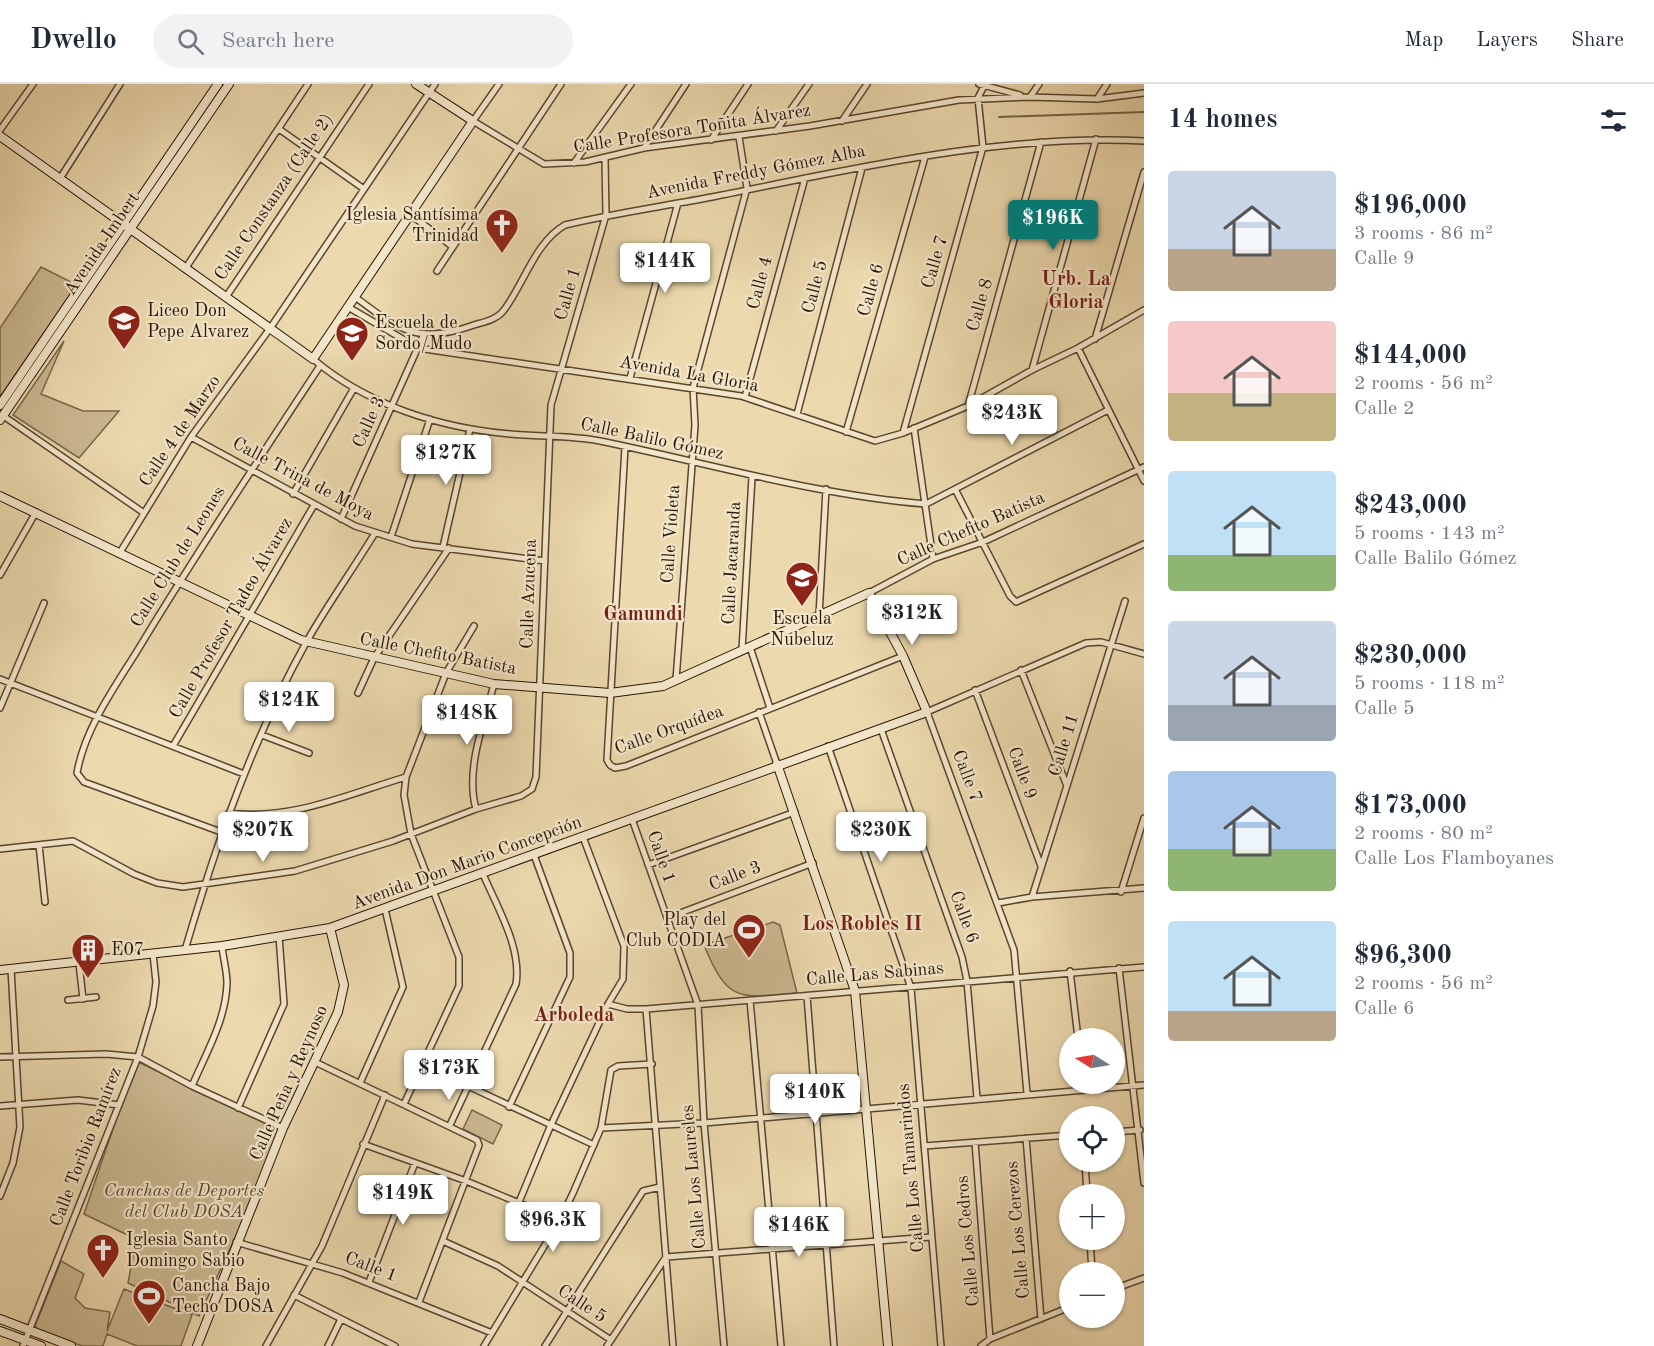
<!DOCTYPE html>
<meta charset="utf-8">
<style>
body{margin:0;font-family:"Old Standard TT",serif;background:#f2f2f3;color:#1f2937;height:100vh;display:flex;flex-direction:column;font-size:22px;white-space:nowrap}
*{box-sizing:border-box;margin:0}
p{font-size:20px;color:#747a83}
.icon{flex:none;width:33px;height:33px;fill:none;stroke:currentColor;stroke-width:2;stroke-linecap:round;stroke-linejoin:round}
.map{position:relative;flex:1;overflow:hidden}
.sheet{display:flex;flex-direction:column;background:#fff;width:510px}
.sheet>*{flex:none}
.needle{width:39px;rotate:281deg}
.tools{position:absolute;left:1059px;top:944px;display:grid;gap:12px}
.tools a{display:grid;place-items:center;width:66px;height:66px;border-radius:50%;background:#fff;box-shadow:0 2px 4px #0004;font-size:30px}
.price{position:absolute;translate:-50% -51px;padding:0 14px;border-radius:6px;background:#fff;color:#222;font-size:20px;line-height:39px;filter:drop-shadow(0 2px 3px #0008)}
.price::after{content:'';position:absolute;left:50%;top:36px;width:18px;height:14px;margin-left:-9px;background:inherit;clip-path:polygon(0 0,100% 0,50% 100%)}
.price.selected{background:#0f766e;color:#fff}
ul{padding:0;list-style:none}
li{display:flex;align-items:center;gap:18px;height:150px;padding:0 24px}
li span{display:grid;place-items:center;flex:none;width:168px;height:120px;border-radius:6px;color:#555}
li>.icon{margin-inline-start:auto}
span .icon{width:72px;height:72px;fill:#fffc;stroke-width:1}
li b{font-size:26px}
h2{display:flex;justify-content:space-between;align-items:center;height:72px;padding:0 24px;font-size:26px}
header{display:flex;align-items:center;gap:36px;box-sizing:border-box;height:84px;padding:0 30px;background:#fff;border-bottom:2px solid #e0e1e3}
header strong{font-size:28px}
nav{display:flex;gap:33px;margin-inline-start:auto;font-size:21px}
.search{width:420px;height:54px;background:#f2f2f3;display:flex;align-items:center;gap:15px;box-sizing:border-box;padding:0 21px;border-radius:33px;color:#747a83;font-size:22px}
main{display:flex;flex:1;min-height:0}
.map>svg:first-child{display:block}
</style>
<header>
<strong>Dwello</strong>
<div class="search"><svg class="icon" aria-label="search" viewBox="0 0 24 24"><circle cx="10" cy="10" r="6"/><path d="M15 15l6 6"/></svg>Search here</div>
<nav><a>Map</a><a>Layers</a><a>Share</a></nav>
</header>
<main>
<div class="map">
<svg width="1144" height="1262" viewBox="0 0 1144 1262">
<rect width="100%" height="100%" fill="#ecd9ae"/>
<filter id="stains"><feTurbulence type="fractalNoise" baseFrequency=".00333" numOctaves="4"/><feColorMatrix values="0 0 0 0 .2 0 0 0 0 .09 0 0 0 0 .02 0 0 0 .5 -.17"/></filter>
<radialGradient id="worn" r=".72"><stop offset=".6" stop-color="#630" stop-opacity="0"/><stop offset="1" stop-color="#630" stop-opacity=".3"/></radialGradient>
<path fill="#cbb891" stroke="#7a664a" stroke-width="1.5" d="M190,45l5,3 -64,93 -4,-3z
M123,143l4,3 -79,116 -5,-3z
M41,183l36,18 -77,112v-69z
M64,257l-23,53 42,17h36l-40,47 -66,-43z
M773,838l7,3 17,68c-57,5 -69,11 -93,-48z
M136,977l143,67 -14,45 -66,143 -71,-33 8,-44 -52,-25z
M472,1026l30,15 -9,19 -30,-15z
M61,1177l23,13 -9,24 10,10 25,4 -3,19 17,-42 68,26 -11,31h-44l-30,-12 -4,12h-21l-45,-17 -2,-3z"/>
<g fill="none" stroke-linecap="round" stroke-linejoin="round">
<path stroke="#756246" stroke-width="2" d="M999,33l145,-5"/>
<defs>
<path id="street" d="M499,0l-26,37 71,43 41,-2 59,-14 166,-22 149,-26 71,-3 9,-13
M979,0l41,11
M1029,13l68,2 47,-6
M1097,15l10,-15
M842,37l25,-37
M279,45l85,60
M0,46l33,-46
M776,47l33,-47
M711,56l37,-56
M644,64l42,-64
M574,79l57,-79
M61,93l59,-93
M410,130l43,33
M185,185l123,-185
M437,187l124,-187
M226,213l143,-213
M355,213c43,32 62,48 116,29 12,-4 26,-6 33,-16 20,-26 31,-68 61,-85 50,-12 101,-19 152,-29 140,-28 283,-62 427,-55
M348,223l70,41 323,48 134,45 28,-8 65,-27 64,-36 46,-22 66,-38
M1095,255l49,-167
M1078,264l66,133
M313,275c54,46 127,69 197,75 30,3 60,1 90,7 108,22 215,54 326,63l182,-94
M1032,286l64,-231
M630,294l48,-175
M745,313l60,-219
M968,322l73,-264
M797,330l65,-246
M2,331l142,98
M914,344l19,131
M846,348l79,-275
M903,349l80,-286 -5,-49 7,-14
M191,353l164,89 57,18 133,17
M625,363l-18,313 3,5 5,3 11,-2 277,-110
M955,405l55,107 6,6 128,-58
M293,410l61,-106
M341,435l82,-183
M391,453l39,-118
M443,463l27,-118
M119,470l72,-117 80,-110 164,-243
M0,491l36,-63
M869,509l64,-34 50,-17 161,-75
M819,532l7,-127
M750,563l20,61
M742,566l10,-173
M1021,586l46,116
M0,595l244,95
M676,596l19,-255 -2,-37 54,-200 -8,-51
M975,606l66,176
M358,609l16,-35 75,-110
M0,624l44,-105
M759,628l18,52
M881,645l81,228 5,24 10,117
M262,651l47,18
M173,662l141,-241
M828,662l83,242 30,358
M476,725c-11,-40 8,-86 18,-125
M229,729c62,8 119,-19 177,-36
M632,735l66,186 6,118 20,223
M221,748l-137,-50 -7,-9c8,-47 41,-90 65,-130 57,-94 118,-186 178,-277
M39,761l6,57
M0,765l73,-8 61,33 23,9 26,4 112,-16 98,-30 83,-32 45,-13 11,-7 4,-12 15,-372 55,-190 -1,-56
M648,781l147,-53
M1121,808l23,-74
M1032,813l93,-296
M998,819l34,-6 112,-9
M667,834l146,-55
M185,866c31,-106 68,-212 122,-309 21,-37 46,-72 68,-108
M79,879l4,36
M1119,884l25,215
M1070,887l8,67
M807,912l27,350
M68,916l28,-3
M750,916l31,346
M608,920l19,5h19l498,-42
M646,925l27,337
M0,973l106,-3 32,3 54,29 91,42
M315,978l162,78 2,5 -60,157
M360,999l43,-96 -18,-78
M192,1002c14,-33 34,-66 35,-103 0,-12 -4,-25 -5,-37
M468,1002l126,59
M1027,1009l-13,-143 -87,-238 159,-69 15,-1 43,12
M404,1020l55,-118v-29l-48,-123 -7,-39 2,-18 40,-104 28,-47
M0,1022l78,-6 41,5
M509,1023l61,-130v-24l-36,-98
M238,1024l46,-104 -5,-68
M450,1041l66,-141c6,-36 -19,-77 -33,-110
M601,1044l103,-5 440,-38
M1114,1048l26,-2
M1026,1054l15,181
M975,1058l15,197
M363,1060l103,37 94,39
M924,1062l146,-11
M1085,1077l2,33
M0,1112l13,-33 7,-36 -9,-158
M519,1118l31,-75 58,-123 15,-25 1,-33 -41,-109
M1090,1155l2,33
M443,1157l55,25 113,74
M236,1158l107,31 149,60
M369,1198l46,-119
M1114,1205l30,-11
M294,1211l101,51
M23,1262l115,-289 15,-51 3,-24 -3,-28
M266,1262l56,-100 63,-151
M328,1262l13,-27
M484,1262l76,-126 13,-27 28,-65 10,-58 7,-4 34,-2
M545,1262l98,-155 17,-4
M607,1262l59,-89 265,-20
M981,1262l9,-7 80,-32"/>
<path id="secondary" d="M0,52l313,223 160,-238 -57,-37
M0,321l218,-321
M0,336l229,-336
M0,412l301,144 193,44 116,9 53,-7 206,-93 34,63 24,56 -597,216 -108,18 -222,24
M777,680l78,227 33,355
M0,1235l71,27
M0,1247l41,15
M197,1262l86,-218 55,-116 6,-27 -14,-57"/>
</defs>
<use href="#street" stroke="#59452d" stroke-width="8"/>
<use href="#secondary" stroke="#281402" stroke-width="10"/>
<use href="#street" stroke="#f3e6ca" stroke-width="5"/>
<use href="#secondary" stroke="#f3e6ca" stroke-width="8"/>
</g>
<defs>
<symbol id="church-pin" viewBox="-11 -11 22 30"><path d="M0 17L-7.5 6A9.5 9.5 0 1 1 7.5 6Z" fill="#8f2418" stroke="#f3e6ca"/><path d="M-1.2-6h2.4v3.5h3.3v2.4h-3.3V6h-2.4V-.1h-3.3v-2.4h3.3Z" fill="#fff"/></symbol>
<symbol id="school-pin" viewBox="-11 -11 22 30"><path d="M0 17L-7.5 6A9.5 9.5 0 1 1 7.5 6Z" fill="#8f2418" stroke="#f3e6ca"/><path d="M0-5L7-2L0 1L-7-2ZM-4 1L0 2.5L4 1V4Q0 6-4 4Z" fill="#fff"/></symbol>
<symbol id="stadium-pin" viewBox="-11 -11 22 30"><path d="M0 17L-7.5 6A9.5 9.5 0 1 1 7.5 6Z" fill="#8f2418" stroke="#f3e6ca"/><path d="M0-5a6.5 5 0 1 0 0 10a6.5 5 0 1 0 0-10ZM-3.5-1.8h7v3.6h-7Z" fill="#fff"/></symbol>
<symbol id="building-pin" viewBox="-11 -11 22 30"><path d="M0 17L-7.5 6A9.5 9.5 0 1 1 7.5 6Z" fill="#8f2418" stroke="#f3e6ca"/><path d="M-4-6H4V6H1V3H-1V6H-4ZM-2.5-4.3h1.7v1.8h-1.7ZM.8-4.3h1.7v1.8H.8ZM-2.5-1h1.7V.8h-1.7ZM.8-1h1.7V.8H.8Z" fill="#fff"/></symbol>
</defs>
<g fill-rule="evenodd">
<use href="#church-pin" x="483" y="122" width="38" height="52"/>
<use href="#school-pin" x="105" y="218" width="38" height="52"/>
<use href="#school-pin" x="333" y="230" width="38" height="52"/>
<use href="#school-pin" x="783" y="475" width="38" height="52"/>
<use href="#stadium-pin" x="730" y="827" width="38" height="52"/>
<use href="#building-pin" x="69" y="847" width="38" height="52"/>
<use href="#church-pin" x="84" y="1147" width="38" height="52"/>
<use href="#stadium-pin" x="130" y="1193" width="38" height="52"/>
</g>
<g text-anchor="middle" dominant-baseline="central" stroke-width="4.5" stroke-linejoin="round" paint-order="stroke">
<g font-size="18" fill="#281402" stroke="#f3e6ca">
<text transform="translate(692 45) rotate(-9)">Calle Profesora Toñita Álvarez</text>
<text transform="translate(756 88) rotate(-11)">Avenida Freddy Gómez Alba</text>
<text transform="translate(274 113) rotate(-56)">Calle Constanza (Calle 2)</text>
<text transform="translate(102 160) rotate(-56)">Avenida Imbert</text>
<text transform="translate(935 178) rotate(-74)">Calle 7</text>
<text transform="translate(760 199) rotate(-75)">Calle 4</text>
<text transform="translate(815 203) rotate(-75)">Calle 5</text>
<text transform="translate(871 206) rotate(-74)">Calle 6</text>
<text transform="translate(568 210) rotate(-74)">Calle 1</text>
<text transform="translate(980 221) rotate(-74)">Calle 8</text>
<text transform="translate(689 290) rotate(10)">Avenida La Gloria</text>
<text transform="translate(369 338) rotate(-66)">Calle 3</text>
<text transform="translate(180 347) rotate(-56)">Calle 4 de Marzo</text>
<text transform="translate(652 355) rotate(12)">Calle Balilo Gómez</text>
<text transform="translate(303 395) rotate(28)">Calle Trina de Moya</text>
<text transform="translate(971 445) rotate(-24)">Calle Chefito Batista</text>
<text transform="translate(671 450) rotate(-86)">Calle Violeta</text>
<text transform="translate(178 473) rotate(-58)">Calle Club de Leones</text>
<text transform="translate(732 479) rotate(-87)">Calle Jacaranda</text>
<text transform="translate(529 510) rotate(-88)">Calle Azucena</text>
<text transform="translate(231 534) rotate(-60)">Calle Profesor Tadeo Álvarez</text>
<text transform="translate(438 570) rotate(11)">Calle Chefito Batista</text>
<text transform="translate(669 646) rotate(-20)">Calle Orquídea</text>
<text transform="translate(1064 661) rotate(-73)">Calle 11</text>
<text transform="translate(1022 689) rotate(70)">Calle 9</text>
<text transform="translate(967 692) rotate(69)">Calle 7</text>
<text transform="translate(661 773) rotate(71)">Calle 1</text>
<text transform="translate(467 779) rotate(-20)">Avenida Don Mario Concepción</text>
<text transform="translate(735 792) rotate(-21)">Calle 3</text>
<text transform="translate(964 833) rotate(70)">Calle 6</text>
<text transform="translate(875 890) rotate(-5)">Calle Las Sabinas</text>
<text transform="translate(289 999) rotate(-66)">Calle Peña y Reynoso</text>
<text transform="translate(86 1063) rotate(-69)">Calle Toribio Ramírez</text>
<text transform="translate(911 1084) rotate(-95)">Calle Los Tamarindos</text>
<text transform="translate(694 1093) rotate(-95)">Calle Los Laureles</text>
<text transform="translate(1018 1146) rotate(-95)">Calle Los Cerezos</text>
<text transform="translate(968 1157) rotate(-95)">Calle Los Cedros</text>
<text transform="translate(371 1183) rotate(21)">Calle 1</text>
<text transform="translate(582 1220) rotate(33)">Calle 5</text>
</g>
<g font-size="18" fill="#281402" stroke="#f3e6ca" text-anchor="start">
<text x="479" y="131" text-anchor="end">Iglesia Santísima<tspan x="479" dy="21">Trinidad</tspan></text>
<text x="147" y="227">Liceo Don<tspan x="147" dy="21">Pepe Alvarez</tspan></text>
<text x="375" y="239">Escuela de<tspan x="375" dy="21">Sordo/Mudo</tspan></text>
<text x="802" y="535" text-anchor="middle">Escuela<tspan x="802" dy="21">Nubeluz</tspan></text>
<text x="726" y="836" text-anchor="end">Play del<tspan x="726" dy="21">Club CODIA</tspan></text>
<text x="111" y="866">E07</text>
<text x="126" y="1156">Iglesia Santo<tspan x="126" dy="21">Domingo Sabio</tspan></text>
<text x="172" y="1202">Cancha Bajo<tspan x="172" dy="21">Techo DOSA</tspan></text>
</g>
<g font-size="18" font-style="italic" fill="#59452d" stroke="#f3e6ca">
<text x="184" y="1107">Canchas de Deportes<tspan x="184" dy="21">del Club DOSA</tspan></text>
</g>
<g font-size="20" font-weight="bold" fill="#7a1f14" stroke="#f3e6ca">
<text x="1076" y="196">Urb. La<tspan x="1076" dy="23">Gloria</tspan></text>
<text x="643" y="531">Gamundi</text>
<text x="862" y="841">Los Robles II</text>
<text x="574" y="932">Arboleda</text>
</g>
</g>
<rect width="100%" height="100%" filter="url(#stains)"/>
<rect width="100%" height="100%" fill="url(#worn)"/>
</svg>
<div class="tools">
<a><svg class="needle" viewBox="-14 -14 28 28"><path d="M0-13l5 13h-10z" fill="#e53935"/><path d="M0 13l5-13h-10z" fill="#747a83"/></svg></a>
<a><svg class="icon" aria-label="locate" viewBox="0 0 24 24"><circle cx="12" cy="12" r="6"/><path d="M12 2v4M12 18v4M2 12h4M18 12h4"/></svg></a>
<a>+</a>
<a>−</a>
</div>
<b class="price selected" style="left:1053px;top:167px">$196K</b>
<b class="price" style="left:665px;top:210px">$144K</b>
<b class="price" style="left:1012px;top:362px">$243K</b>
<b class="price" style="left:446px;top:402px">$127K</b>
<b class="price" style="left:912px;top:562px">$312K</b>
<b class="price" style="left:289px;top:649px">$124K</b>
<b class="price" style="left:467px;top:662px">$148K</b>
<b class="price" style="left:263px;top:779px">$207K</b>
<b class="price" style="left:881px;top:779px">$230K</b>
<b class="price" style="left:449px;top:1017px">$173K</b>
<b class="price" style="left:815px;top:1041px">$140K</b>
<b class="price" style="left:403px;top:1142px">$149K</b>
<b class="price" style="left:553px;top:1169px">$96.3K</b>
<b class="price" style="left:799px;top:1174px">$146K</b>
</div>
<section class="sheet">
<h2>14 homes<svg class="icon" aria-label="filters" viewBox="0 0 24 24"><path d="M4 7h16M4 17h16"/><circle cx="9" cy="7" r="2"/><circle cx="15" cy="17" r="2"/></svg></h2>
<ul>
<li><span style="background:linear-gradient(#c9d6e8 65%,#b9a48a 0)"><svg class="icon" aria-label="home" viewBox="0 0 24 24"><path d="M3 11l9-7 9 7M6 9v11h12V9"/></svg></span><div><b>$196,000</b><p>3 rooms · 86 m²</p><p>Calle 9</p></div></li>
<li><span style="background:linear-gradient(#f6c9c9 60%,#c2b280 0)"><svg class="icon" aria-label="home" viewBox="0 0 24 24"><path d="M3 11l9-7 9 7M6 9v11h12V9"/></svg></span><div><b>$144,000</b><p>2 rooms · 56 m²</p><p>Calle 2</p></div></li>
<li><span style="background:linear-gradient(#bfe0f5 70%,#8fb573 0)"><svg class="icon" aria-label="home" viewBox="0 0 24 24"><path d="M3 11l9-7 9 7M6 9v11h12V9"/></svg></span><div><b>$243,000</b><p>5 rooms · 143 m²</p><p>Calle Balilo Gómez</p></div></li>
<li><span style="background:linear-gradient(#c9d6e8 70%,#9aa5b1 0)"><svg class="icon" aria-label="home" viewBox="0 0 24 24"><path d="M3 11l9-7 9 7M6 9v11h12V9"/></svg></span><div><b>$230,000</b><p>5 rooms · 118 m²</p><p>Calle 5</p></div></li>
<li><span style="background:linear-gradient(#a9c7e8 65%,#8fb573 0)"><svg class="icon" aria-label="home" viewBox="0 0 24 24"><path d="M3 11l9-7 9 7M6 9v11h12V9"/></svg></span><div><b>$173,000</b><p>2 rooms · 80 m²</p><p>Calle Los Flamboyanes</p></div></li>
<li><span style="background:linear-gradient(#bfe0f5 75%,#b9a48a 0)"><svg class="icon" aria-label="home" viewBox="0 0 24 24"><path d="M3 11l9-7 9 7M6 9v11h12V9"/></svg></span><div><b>$96,300</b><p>2 rooms · 56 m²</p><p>Calle 6</p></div></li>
</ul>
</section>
</main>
